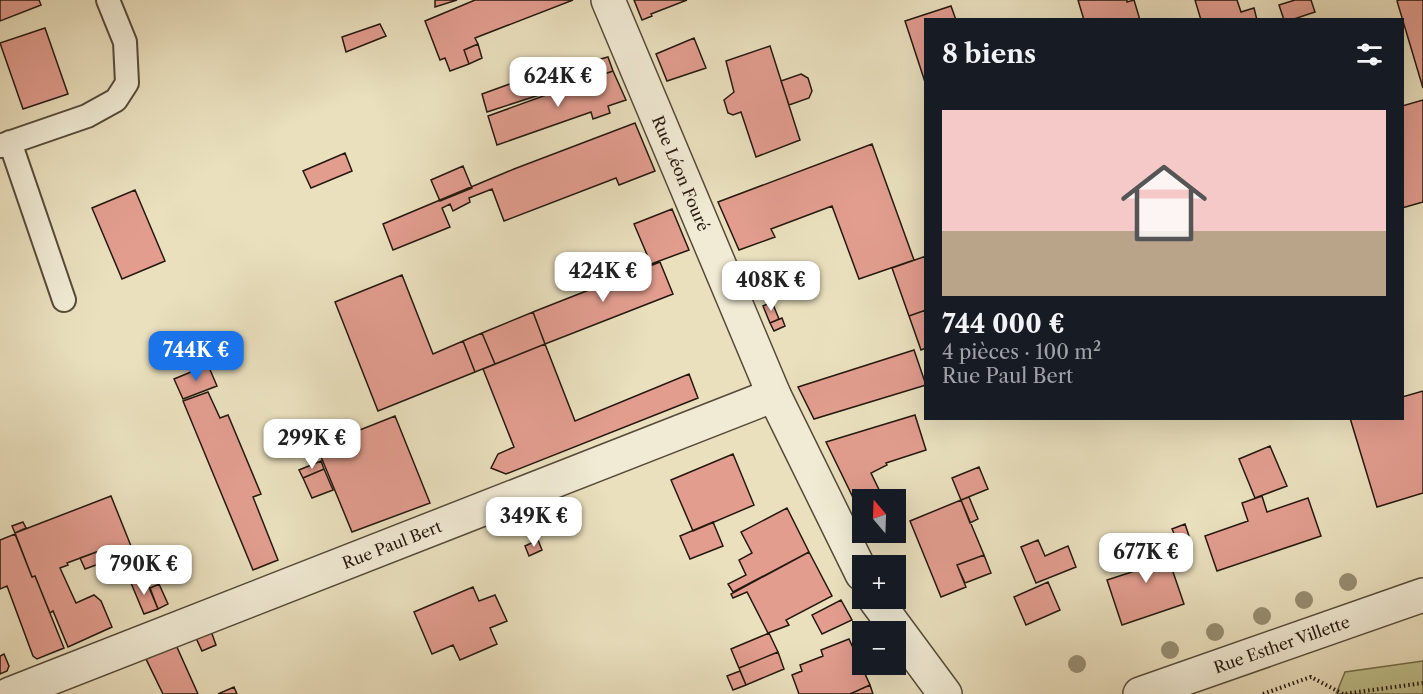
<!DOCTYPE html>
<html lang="fr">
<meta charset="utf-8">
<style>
body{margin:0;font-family:"Libre Caslon Text",serif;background:#20242c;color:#f1f3f6;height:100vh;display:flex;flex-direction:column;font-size:22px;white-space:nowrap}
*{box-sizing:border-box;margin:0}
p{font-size:20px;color:#9ea1a6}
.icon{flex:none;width:33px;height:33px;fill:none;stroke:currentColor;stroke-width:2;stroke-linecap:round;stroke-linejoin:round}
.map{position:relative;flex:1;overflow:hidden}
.side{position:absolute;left:924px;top:18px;width:480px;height:402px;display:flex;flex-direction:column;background:#171b24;border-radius:0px;box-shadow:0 6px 24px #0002}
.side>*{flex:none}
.needle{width:39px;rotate:341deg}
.buttons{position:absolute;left:852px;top:489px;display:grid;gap:12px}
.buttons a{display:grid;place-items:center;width:54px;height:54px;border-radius:0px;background:#171b24;box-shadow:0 6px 24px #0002;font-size:30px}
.price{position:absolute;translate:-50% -51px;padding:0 14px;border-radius:12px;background:#fff;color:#222;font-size:20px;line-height:39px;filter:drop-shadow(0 2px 3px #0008)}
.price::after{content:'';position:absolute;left:50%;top:36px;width:18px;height:14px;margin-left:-9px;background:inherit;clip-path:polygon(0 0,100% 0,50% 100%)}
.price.selected{background:#1a73e8;color:#fff}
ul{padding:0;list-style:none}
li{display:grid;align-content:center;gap:12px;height:318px;padding:0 18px}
li span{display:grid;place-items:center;height:186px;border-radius:0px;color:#555}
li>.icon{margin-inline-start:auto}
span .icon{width:108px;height:108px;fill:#fffc;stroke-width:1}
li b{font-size:26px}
h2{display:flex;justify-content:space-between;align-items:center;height:72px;padding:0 18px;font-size:26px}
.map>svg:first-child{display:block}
</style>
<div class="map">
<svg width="1423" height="694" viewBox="0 0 1423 694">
<rect width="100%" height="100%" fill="#eae0be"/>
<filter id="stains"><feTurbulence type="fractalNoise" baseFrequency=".00333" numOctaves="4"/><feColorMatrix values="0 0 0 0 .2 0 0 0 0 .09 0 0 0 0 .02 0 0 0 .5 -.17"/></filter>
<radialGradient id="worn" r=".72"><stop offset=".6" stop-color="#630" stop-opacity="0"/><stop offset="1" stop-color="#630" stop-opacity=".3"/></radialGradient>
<path fill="#bfc08c" stroke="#726c4d" stroke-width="1.5" d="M1423,661v33h-87l9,-22z"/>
<path fill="#e29d8f" stroke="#25190e" stroke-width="1.5" d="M0,0h39l2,5 -41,16z
M435,0h22l-22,7z
M475,0h98l-98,38 3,6 -14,6 5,14 -19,7 -5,-13 -5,2 -15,-39z
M634,0h53l-36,14 1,2 -10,4z
M1078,0h49v2l7,-2 6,20h-56z
M1195,0h42l4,12 13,-4 3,12h-56z
M1295,0h16l4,12 -24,8h-7l-5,-15z
M1399,0h24v88l-26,-87z
M951,6l5,14h-30l-1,62 -20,-61z
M380,24l6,12 -40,16 -4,-15z
M45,28l23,66 -45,15 -23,-66z
M694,38l12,30 -39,13 -11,-27z
M478,44l4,14 -13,6 -5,-14z
M770,46l30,94 -44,17 -15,-45 -8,3 -5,-2 -4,-13 10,-8 -8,-31z
M608,57l5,14 -29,10 -5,-16z
M579,65l5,16 -48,15 -7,-19z
M613,71l13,29 -18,6 2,7 -17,6 -2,-7 -94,33 -9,-29z
M801,74l7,4 4,13 -3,7 -20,7 -8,-24z
M529,77l7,19 -49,16 -5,-18z
M1423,100v102l-21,6v-102z
M635,123l20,48 -36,14 -3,-7 -112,43 -12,-32 -23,9 1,4 -17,9 -3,-7 -8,4 8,19 -57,23 -10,-26 131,-55z
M872,144l42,116 -55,19 -27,-73 -61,23 4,8 -36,13 -21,-48z
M345,153l7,18 -41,17 -8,-17z
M463,166l9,22 -32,13 -9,-21z
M135,190l30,71 -43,18 -30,-71z
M672,209l17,41 -38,14 -17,-40z
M926,256v54l-17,6 -17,-48z
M660,262l13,32 -128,50 -12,-32z
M402,275l31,79 30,-13 12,31 -97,39 -43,-109z
M772,302l7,17 -9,4 -7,-17z
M926,310v38l-5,2 -12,-34z
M533,312l12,32 -50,20 -13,-31z
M782,318l3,8 -11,5 -4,-8z
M482,333l13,31 -20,8 -12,-31z
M545,344l30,77 114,-47 9,24 -192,76 -15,-6 7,-14 16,-7 -31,-78z
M914,350l12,35 -112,34 -16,-32z
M208,365l9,21 -34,13 -9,-20z
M1423,391v102l-46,14 -27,-89h52v-21z
M208,392l12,26 8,-3 33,79 -8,3 25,63 -25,10 -70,-169z
M915,415l11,35 -40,13 1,2 -16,8 13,27h-22v16l-36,-74z
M395,416l35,87 -78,29 -35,-85z
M1270,446l17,40 -32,12 -16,-39z
M733,454l21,51 -61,26 -22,-51z
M321,461l3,8 -21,9 -4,-8z
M979,467l9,22 -27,11 -9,-22z
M324,469l9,21 -21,8 -9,-20z
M111,496l22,55 -18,7 -5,-11 -43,16 1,2 -8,3 16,35 18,-8 7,6 11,26 -44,20 -15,-36 -3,2 -15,-37 -3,1 -17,-44z
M1262,496l5,16 41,-14 13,38 -104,35 -12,-35 43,-15 -6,-18z
M969,497l9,22 -8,4 -9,-23z
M961,500l23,55 -27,10 9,22 -25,10 -31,-76z
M787,508l22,44 -76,40 -5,-8 18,-9 -7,-15 13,-7 -11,-21z
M23,522l3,6 -11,5 -3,-7z
M713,522l10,24 -33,13 -10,-23z
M1185,524l4,12 -12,4 -5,-11z
M15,534l17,43 3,-1 29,72 -27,11 -4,-3 -26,-70 -7,3v-49z
M1160,534l24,70 -62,21 -15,-45 34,-11 -8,-25z
M538,540l4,10 -13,6 -4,-10z
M1038,540l7,16 23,-10 8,21 -40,16 -15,-36z
M110,547l5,11 -30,11 -5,-11z
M133,551l10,23 -14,6 -11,-23z
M809,552l23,44 -46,24 3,5 -21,8 -21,-41 -14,6 -2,-4z
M984,555l7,18 -26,10 -8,-18z
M145,578l13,31 -14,5 -13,-31z
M1048,582l12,28 -34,15 -12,-28z
M159,584l9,20 -10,5 -8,-21z
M473,587l6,14 16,-6 12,26 -17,7 7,16 -37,16 -7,-15 -21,9 -18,-42z
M841,600l11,20 -30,14 -10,-19z
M211,631l5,14 -14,6 -6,-13z
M769,633l9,19 -39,16 -8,-19z
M849,639l21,46 -20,9h-51l-7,-19 10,-4 -2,-6 23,-9 -2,-6z
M176,645l22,49h-35l-17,-35z
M778,652l6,17 -38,16 -7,-17z
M4,654l5,12 -2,5 -7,3v-18z
M740,671l6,14 -13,5 -6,-14z
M870,685l3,9h-23z
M234,687l3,7h-19z"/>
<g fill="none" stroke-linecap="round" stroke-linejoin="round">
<defs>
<path id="lane" d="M10,142l54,158
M0,146l87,-30 29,-16 11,-17 -2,-41 -17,-42"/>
<g id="street">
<path id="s1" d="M608,0l166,395 88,179"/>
<path d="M874,598l71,96"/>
<path id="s2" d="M10,694l764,-299"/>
<path id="s3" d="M1140,694l283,-99"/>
</g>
</defs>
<use href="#lane" stroke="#564b3a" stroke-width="26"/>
<use href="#street" stroke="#564b3a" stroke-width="36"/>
<path stroke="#25190e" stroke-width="4" stroke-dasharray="1.5 3" stroke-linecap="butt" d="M1263,694l48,-17 32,17 80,-11"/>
<use href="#lane" stroke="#f1ebd5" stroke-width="22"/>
<use href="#street" stroke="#f1ebd5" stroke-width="33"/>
</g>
<g fill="#978e72">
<circle cx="1348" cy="582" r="9"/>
<circle cx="1304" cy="600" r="9"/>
<circle cx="1262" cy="616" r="9"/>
<circle cx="1215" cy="632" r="9"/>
<circle cx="1170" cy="650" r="9"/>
<circle cx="1077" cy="664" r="9"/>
</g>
<g text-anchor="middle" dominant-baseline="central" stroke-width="4.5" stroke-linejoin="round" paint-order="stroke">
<g font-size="16" fill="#25190e" stroke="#f1ebd5">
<text stroke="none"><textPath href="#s1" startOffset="188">Rue Léon Fouré</textPath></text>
<text stroke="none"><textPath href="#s2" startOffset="410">Rue Paul Bert</textPath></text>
<text stroke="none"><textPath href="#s3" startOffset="150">Rue Esther Villette</textPath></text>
</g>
</g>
<rect width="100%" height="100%" filter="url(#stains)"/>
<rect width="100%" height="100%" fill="url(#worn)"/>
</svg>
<div class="buttons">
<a><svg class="needle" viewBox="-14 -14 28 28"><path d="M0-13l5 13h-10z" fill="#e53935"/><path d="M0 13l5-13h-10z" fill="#9ea1a6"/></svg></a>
<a>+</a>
<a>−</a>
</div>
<b class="price" style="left:558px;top:108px">624K €</b>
<b class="price" style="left:603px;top:303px">424K €</b>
<b class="price" style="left:771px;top:312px">408K €</b>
<b class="price selected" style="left:196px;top:382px">744K €</b>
<b class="price" style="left:312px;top:470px">299K €</b>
<b class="price" style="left:534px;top:548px">349K €</b>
<b class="price" style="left:1146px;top:584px">677K €</b>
<b class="price" style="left:144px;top:596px">790K €</b>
<section class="side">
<h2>8 biens<svg class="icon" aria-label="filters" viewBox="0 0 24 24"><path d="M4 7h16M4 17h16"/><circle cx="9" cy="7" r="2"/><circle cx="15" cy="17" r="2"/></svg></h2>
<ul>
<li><span style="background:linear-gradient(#f6c9c9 65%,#b9a48a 0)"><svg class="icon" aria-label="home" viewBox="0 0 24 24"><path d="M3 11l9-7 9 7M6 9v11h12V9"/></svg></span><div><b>744 000 €</b><p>4 pièces · 100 m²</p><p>Rue Paul Bert</p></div></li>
</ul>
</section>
</div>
